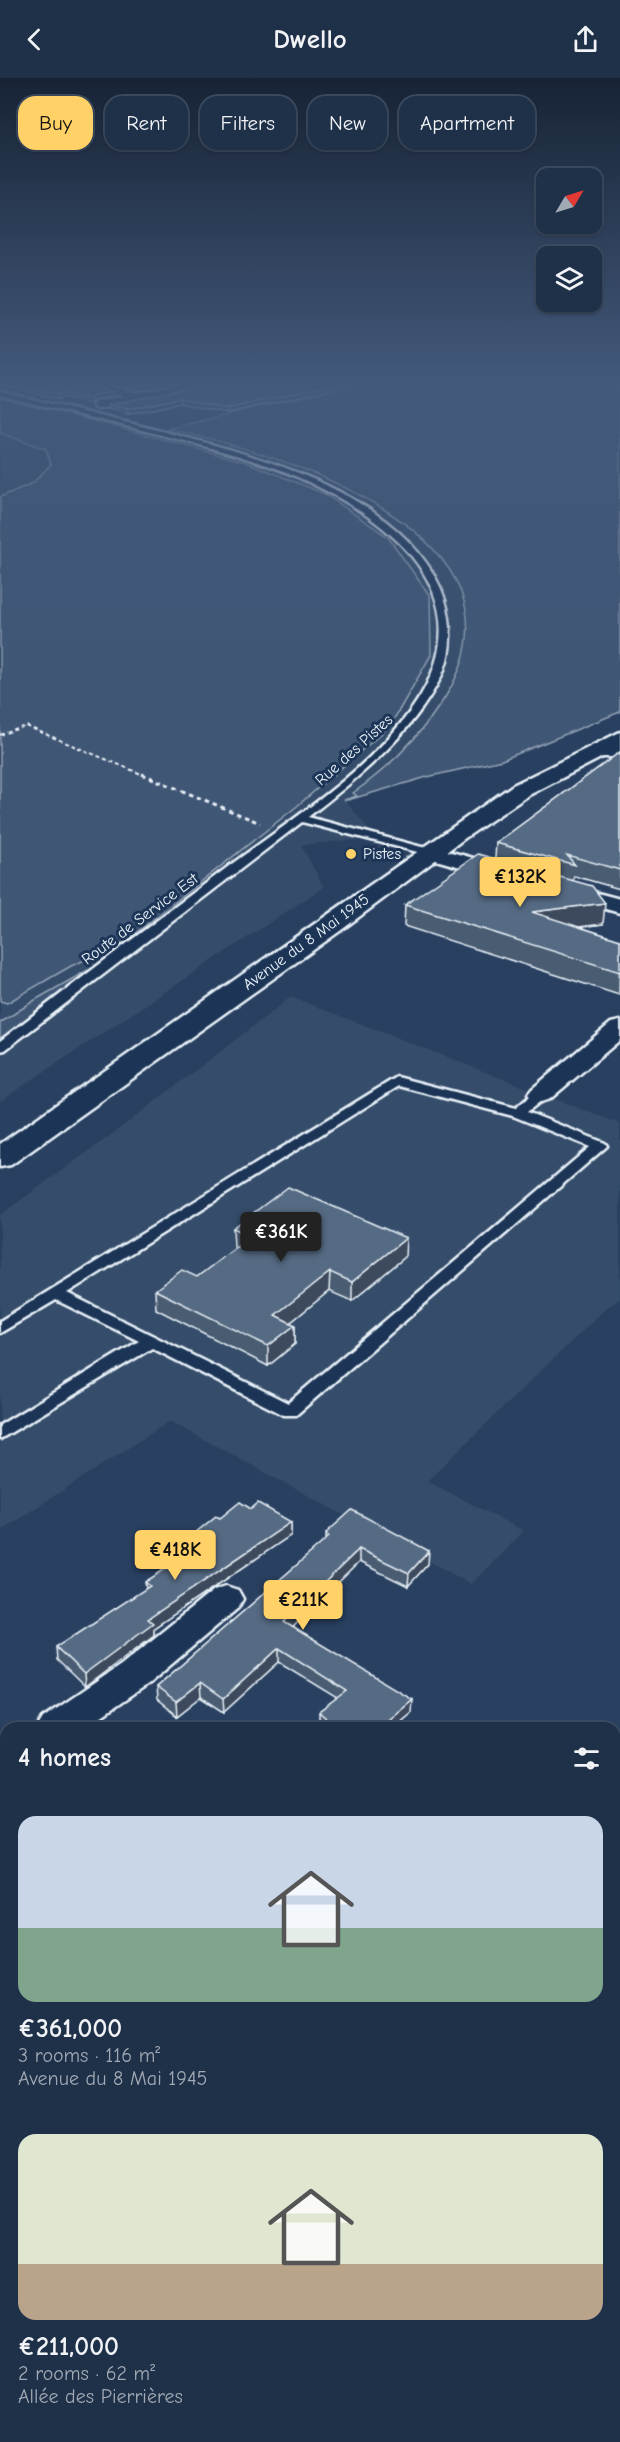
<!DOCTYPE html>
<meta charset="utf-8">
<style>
body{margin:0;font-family:"Comic Neue",sans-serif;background:#273850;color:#f1f3f6;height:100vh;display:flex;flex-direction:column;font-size:22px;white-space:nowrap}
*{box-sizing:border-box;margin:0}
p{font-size:20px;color:#a1a9b4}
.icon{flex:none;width:33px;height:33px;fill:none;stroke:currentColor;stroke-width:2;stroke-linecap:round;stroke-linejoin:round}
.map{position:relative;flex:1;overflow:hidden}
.side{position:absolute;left:0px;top:1644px;width:621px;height:720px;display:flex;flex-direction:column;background:#1f3049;border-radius:18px 18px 0 0;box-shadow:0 2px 4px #0004,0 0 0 2px #3c4b61}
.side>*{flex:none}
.hud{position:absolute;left:18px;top:18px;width:585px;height:54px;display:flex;gap:12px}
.needle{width:39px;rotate:52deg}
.controls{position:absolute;left:536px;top:90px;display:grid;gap:12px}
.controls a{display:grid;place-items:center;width:66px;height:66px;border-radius:12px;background:#1f3049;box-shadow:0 2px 4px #0004,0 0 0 2px #3c4b61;font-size:30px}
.price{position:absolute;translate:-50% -51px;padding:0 14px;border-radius:6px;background:#ffd166;color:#111;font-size:20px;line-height:39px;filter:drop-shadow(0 2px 3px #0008)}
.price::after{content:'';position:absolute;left:50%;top:36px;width:18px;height:14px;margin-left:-9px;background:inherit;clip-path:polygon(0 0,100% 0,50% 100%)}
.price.selected{background:#222;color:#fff}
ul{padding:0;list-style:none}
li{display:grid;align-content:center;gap:12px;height:318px;padding:0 18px}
li span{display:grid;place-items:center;height:186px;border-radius:18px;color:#555}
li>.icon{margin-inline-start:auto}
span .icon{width:108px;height:108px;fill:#fffc;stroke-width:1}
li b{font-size:26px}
h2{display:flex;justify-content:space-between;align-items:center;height:72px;padding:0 18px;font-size:26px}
.chip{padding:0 21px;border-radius:18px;background:#1f3049;box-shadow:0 2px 4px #0004,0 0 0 2px #3c4b61;font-size:21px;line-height:54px}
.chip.selected{background:#ffd166;color:#111}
header{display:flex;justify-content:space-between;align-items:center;height:78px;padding:0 18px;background:#1f3049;font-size:27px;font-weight:700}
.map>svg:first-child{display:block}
</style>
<header><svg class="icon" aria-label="back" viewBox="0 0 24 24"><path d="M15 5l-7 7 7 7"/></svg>Dwello<svg class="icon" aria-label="share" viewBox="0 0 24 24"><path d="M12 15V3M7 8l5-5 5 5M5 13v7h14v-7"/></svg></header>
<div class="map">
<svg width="620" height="2364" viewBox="0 0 620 2364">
<rect width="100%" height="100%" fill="#294061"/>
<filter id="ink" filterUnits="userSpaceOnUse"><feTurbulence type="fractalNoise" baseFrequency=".0167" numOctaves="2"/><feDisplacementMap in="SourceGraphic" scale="12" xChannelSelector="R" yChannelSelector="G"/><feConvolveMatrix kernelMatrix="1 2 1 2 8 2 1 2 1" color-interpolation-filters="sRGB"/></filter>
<g filter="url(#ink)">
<path fill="#364d6b" d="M0,310l176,42 80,23 57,19 32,15 46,27 43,37 18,21 11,26 5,32 -2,25 -11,27 -24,36 -51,57 -27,18 5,3 -13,4 25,31 -15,9 -54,5 23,42 -324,214z
M291,919l329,127v175l-13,8 -180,174 97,50 -53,53 -301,-163 -170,110v-316l118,-85z"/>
<path fill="#415774" stroke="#94a4b6" stroke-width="1.5" d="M367,303h253v331l-118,48 -75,17 -79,23h-4l13,-4 -4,-3c36,-25 67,-57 91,-94 104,-163 -163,-247 -277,-270z
M0,318l246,66 79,32 63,43 42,59 1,59 -41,71 -94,81 -174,137 -51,22 -64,37 -7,-2v-504l33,-14 18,-19 -5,-15 -46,-16z
M88,892l-88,69v-16l35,-23z"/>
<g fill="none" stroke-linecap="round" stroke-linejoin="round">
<defs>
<path id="service" d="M0,313c50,13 100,25 149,37 98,25 247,60 292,161 12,29 13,64 -2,92 -31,57 -81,97 -131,136l125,33v4l-4,1 -127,-33 -297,228 -5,1v-10c76,-59 152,-117 229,-175 59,-44 131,-89 176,-148 88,-112 -2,-193 -105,-240 -41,-18 -84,-29 -127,-40 -57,-15 -115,-28 -173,-43z
M397,999l119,31 20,-17h10l2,3 -2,3 -19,15 78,31 2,3 -311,269h-12l-132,-67 -152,91v-14l139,-84 -83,-41 -56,33v-12zM399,1008l114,30 77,31 -302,256 -221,-110z"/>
<path id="minor" d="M66,303h21l51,12 57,-12h21l-6,4 -111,24 -4,-1 -2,-3 2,-3 29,-6 -56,-12z
M620,667v12h-34l-2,-4 2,-4z
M429,768l81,22 3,5 -3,5 -8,1 -80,-23 -3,-4 3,-4z
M567,807l53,14v14l-61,-17 -3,-5 3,-5z
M620,943v19l-70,59 -9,3 -9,-3 -4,-5 4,-5 79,-66z
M226,1508l12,4 5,9 -5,9 -91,77 -63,43h-47l6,-10 78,-53 93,-75z
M6,1669v33l-6,2v-33z
M0,1730l6,2v36l-6,-2z
M615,2329l5,2v33h-26l-3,-6h24z"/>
<path id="primary" d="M620,654v16l-91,47 -64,43 -125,93 -329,234 -11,2v-23l513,-359z"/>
</defs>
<use href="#service" stroke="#e8f1f8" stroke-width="5"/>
<use href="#minor" stroke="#e8f1f8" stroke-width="5"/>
<use href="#primary" stroke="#e8f1f8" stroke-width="5"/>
<path stroke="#e8f1f8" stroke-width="2" stroke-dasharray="4 3" stroke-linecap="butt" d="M0,657l26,-9 120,50"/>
<path stroke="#e8f1f8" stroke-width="3" stroke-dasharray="4.5 4" stroke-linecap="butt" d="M142,696l118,49"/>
<use href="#service" fill="#1d3557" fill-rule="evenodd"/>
<use href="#minor" fill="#1d3557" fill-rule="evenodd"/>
<use href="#primary" fill="#1d3557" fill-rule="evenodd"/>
</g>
<path fill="#495b71" stroke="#e8f1f8" stroke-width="1.5" d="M0,303l67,1 46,14 -18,4 -4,4 -28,-7 -6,2 -57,-14z
M95,303h91l-48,10z
M214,303h151l-138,32 -47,-10 -52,11 -19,-5v-4l101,-22z
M620,674v137l-46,-13 -1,5 30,43 -23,3 40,13 -1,55 -215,-69 1,-21 90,-47 1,-15z
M233,1150l172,29 -53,44 -23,-10 -39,32 5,2v19l-27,22 -112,-57 -1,-19 42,-13 39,-29 -2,-1z
M251,1431l40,13v13l-137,93v7l-69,52 -28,-27 -1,-13 90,-58 -1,-7 30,-19 -1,-13 46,-32z
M326,1455l102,31 -20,22 -49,-24 -66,65 118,85 -19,16h-71l-2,-2v-14l19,-14 -59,-36 -55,50 -23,-15 -24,19 -20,-16 -1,-13 170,-147z
M620,1792v30l-5,-3v-21z"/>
<path fill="#3c4a5c" stroke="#e8f1f8" stroke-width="1.5" d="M165,303h21l-48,10v-5z
M347,303h18l-138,32v-4z
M113,314v4l-18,4 -4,4v-4l3,-5z
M63,315v4l-6,2v-5z
M180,320v5l-52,11v-5z
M605,825l-2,21 -72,9 1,-21z
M406,1160l-1,19 -53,44v-19z
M330,1194l-1,19 -54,44v-20z
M295,1247v19l-27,22v-20z
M291,1444v13l-137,93v7l-69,52 -1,-13 64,-55z
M359,1471v13l-75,74v-14z
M429,1473l-1,13 -20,22 1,-13z
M279,1570v14l-55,50 -1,-13z
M200,1605l1,14 -24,19 -1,-14z
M412,1621l-1,13 -19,16h-15z
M620,2106v11l-5,5v-11z"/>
<path fill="#556a83" stroke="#e8f1f8" stroke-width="1.5" d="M0,303h66l1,1 46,10 -19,3 -3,5 -28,-7 -6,1z
M113,303h52l-27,5z
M214,303h133l-120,28 -47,-11 -52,11 -19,-4 101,-22z
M620,674v118l-53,-15 8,10 -79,-22z
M478,776l114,32 13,17 -73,9 88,28v32l-215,-67z
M288,1109l118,51 -54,44 -22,-10 -55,43 20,10 -27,21 -113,-56 27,-20 15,7 54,-41 -18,-8z
M240,1424l11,7 7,-6 33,19 -143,97 5,4 -69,51 -28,-27 94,-61 -5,-4 38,-24 -9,-8 42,-34 4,2z
M352,1432l77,41 -20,22 -50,-24 -75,73 128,77 -35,29h-39l-19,-16 28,-21 -68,-43 -56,51 -23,-16 -24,19 -20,-15 173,-150 -3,-4z
M620,1792v12l-5,-3v-3z
M615,2088l5,5v13l-5,5z
M475,2358h40l6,6h-51z"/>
</g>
<linearGradient id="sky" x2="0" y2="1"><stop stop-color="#172335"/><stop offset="0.48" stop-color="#43597b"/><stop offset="1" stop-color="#43597b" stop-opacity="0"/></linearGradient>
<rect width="620" height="634" fill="url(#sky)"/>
<circle fill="#ffd166" stroke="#1d3557" stroke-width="2" cx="351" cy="776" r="6"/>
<g text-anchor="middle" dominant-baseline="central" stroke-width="6" stroke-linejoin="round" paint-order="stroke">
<g font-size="16" fill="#e8f1f8" stroke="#1d3557">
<text transform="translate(354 672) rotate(-42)">Rue des Pistes</text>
<text transform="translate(140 841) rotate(-37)">Route de Service Est</text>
<text transform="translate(306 864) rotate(-36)">Avenue du 8 Mai 1945</text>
</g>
<g font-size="16" fill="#e8f1f8" stroke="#1d3557" text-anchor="start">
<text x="363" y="776">Pistes</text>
</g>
</g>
</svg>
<div class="controls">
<a><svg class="needle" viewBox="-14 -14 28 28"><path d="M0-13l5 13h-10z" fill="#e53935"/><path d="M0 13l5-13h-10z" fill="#a1a9b4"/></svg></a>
<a><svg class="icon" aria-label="layers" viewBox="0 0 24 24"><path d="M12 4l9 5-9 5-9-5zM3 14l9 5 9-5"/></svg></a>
</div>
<b class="price" style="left:520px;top:830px">€132K</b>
<b class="price selected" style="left:281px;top:1185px">€361K</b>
<b class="price" style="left:175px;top:1503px">€418K</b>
<b class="price" style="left:303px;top:1553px">€211K</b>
<div class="hud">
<a class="chip selected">Buy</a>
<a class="chip">Rent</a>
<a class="chip">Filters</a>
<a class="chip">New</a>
<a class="chip">Apartment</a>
</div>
<section class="side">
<h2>4 homes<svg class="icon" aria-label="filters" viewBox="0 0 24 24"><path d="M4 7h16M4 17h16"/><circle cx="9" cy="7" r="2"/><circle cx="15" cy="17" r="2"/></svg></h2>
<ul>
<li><span style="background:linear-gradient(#c9d6e8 60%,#7fa58c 0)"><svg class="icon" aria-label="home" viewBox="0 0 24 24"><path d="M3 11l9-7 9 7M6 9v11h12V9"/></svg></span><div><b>€361,000</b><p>3 rooms · 116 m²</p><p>Avenue du 8 Mai 1945</p></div></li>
<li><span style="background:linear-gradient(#dfe7d0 70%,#b9a48a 0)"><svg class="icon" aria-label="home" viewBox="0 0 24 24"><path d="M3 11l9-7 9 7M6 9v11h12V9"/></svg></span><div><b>€211,000</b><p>2 rooms · 62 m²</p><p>Allée des Pierrières</p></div></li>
</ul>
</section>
</div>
